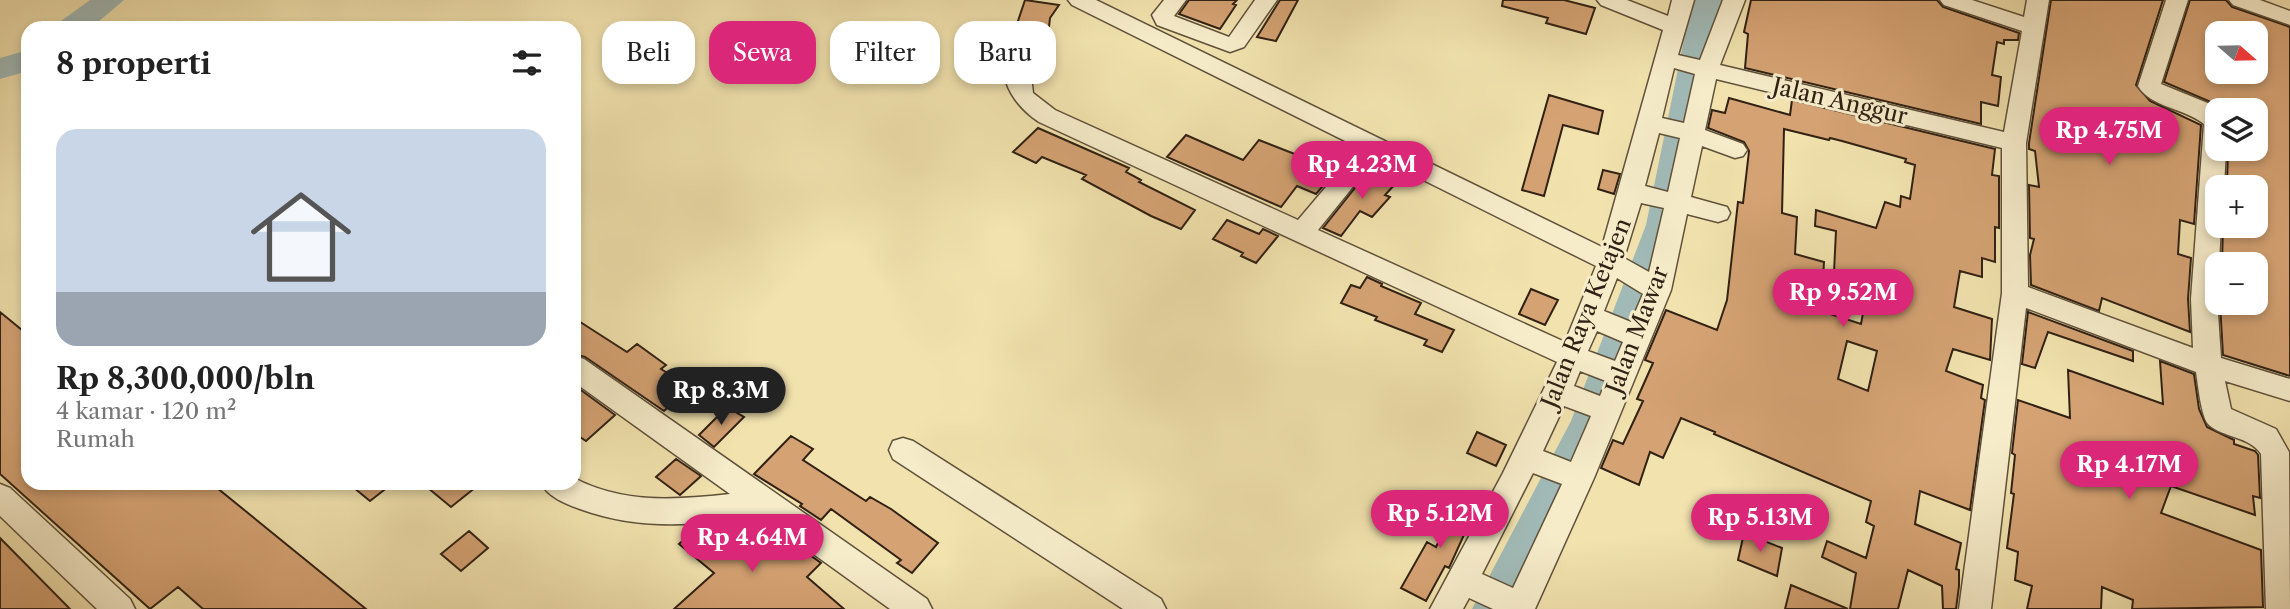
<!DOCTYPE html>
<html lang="id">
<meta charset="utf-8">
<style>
body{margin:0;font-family:"Libre Caslon Text",serif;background:#f6f6f6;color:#222;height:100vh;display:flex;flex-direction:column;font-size:26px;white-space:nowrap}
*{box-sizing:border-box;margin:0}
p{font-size:23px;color:#767676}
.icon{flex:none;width:38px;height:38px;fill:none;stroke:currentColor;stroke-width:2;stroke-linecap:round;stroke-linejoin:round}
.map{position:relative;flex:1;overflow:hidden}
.sheet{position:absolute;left:21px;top:21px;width:560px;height:469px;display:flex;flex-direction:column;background:#fff;border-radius:21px;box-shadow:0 4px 10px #0003}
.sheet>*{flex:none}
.banner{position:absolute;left:602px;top:21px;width:665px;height:63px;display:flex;gap:14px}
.needle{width:46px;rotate:110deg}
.tools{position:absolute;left:2205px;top:21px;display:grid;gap:14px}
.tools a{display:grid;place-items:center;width:63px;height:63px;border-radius:14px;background:#fff;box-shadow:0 4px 10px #0003;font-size:35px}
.price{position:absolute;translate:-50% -60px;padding:0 16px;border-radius:24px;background:#db2777;color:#fff;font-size:23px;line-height:46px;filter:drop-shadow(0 2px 4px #0008)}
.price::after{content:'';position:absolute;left:50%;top:42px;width:21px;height:16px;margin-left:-10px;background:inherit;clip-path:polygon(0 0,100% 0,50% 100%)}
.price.current{background:#222;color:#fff}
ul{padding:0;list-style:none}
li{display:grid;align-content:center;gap:14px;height:371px;padding:0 35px}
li+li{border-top:2px solid #e0e0e0}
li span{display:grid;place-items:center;height:217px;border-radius:21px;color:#555}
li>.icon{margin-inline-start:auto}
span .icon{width:126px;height:126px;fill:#fffc;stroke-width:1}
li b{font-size:30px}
h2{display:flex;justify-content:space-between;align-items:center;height:84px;padding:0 35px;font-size:30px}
.pill{padding:0 24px;border-radius:21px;background:#fff;box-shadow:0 4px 10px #0003;font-size:24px;line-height:63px}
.pill.current{background:#db2777;color:#fff}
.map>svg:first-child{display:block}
</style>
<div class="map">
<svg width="2290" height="609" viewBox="0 0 2290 609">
<rect width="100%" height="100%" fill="#f1e2ae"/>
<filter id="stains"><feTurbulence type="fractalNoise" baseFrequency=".00286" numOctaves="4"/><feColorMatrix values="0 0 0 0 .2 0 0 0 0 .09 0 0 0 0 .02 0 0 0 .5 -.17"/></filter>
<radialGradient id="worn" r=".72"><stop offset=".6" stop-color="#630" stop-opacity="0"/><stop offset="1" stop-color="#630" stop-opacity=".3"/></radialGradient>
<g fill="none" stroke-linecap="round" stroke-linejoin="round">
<path fill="#a1bab7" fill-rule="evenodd" d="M90,0h34l-33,28h-34l4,-7z
M1695,0h30l-8,25 -37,200 -70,199 -93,185h-45l99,-188 75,-196 41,-200z
M28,50v21l-28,8v-21z"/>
</g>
<path fill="#d4a273" stroke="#302114" stroke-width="2" fill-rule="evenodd" d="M1025,0l34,5 -9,13 -2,18 -34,-3z
M1189,0h48l-4,4 3,1 -16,24 -41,-15z
M1280,0h18l-22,41 -19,-4z
M1503,0h61l31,8 -9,26 -40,-11 2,-5 -46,-12z
M1751,0h186l6,7 76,26 -1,7h-14v4l-7,-2 -5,33 9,2 -3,29 -17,-4v22l-236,-56 3,-34 -4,-2z
M2051,0h112l-27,85 14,16 51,24 -7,99 -14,-4 -2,34 13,4 -3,41 2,33 -88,-34 -3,13 -68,-26 -1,-30 4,-16 -4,-1 -1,-53 10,2 -4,-36 -6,-2v-6z
M2190,0h36l6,7 58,20v349l-67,-21 -3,-52h36v-39h-34l1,-38h33v-39l-29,-3 1,-35h28v-39h-35l-10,-8 -47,-20zM2217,33h47l-8,20v19h-39z
M1549,95l54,16 -5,23 -35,-9 -19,71 -22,-6z
M1729,98l61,17 2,-15 203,49 -3,26 7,1v52l-4,-1v35l-13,-4v19l-22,-6 -6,36 38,12 -2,41 -37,-11 -7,22 37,14 -2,13 4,2 -15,110 -50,-19 -5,33 46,19 -5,26 3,1v16l-3,23h-13l-1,-23 -34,-16 -10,39h-48l6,-36 -34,-16 5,-16 39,17 8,-32 -8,-4 5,-21 -157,-67 1,-2 -34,-14 -18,40 -13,-6 -11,33 -38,-17 12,-28 10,4 20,-43 -6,-2 16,-36 -8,-3 21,-50 51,20 10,-30 11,-98 5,1 6,-52 -5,-9 -36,-14 4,-18 13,3zM1784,129l45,11 1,-2 12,3 64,18 -1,3 10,3 -5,34 -9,-3 -1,11 -15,-5 -9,26 -60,-18 -1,16 21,5 -2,41 35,9 -8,43 -40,-13 3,-49 -29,-8 2,-37 -15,-4zM1847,341l30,10 -9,40 -30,-12z
M1038,128l91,40 -3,4 15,8 -2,2 56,28 -14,19 -30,-13 -69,-37 4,-4 -44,-18 -6,6 -23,-11z
M1186,135l57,25 16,-20 46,18 5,-5 31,12 -25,29 -19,-8 -16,21 -114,-50z
M1370,169l27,13 -12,13 5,2 -18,20 -12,-6 -19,25 -18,-8z
M1603,170l17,4 -6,20 -16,-5z
M1227,220l32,14 4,-5 15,7 -22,27 -15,-7 2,-3 -30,-14z
M1367,277l15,7 -1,2 40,17 -6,11 39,16 -12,22 -18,-7 3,-5 -52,-20 2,-3 -36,-14 10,-18 9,3z
M1531,289l27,11 -13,25 -26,-11z
M0,312l28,23v148h183l155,126h-163l-25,-22 -28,22 -150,-135z
M2028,312l105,39v10l-85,-29 -13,36 -13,-4z
M574,318l53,34 10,-8 29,21 -5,4 29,18 -26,24 -79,-54 -11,-3z
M2160,361l34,13 5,35 8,18 27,13v4l21,7 3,4 2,43 -7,-2 2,19 -84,-29 -10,27 100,37 2,57 -131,2 1,-9 -31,-13 -1,22h-74l5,-23 -17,-6 3,-28 -11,-4 7,-54 -3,-1 4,-38 -3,-2 6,-53 52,18 -2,-48 95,34z
M574,385l41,30 -29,26 -12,-8z
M727,407l17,10 -30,30 -15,-12z
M1477,432l29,13 -10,21 -29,-13z
M791,436l22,13 -10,11 63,41 4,-4 21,12 47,34 -26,30 -15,-10 4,-3 -70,-51 -10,11 -21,-14 2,-2 -48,-30z
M676,459l25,17 -21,19 -24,-18z
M348,483h45l-23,18z
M422,483h59l-30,24z
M1449,495l28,11 -28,62 -4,-2 -19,35 -25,-13 26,-46 9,5 14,-29 -8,-4z
M726,524l41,33 19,-19 35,25 -14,14 37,32h-170l40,-36 -35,-29 20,-18z
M469,531l19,17 -27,23 -20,-17z
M1744,533l38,15 -5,28 -39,-16z
M0,538l70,71h-70z
M1791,585l57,24h-63z"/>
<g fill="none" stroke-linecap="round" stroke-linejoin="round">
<defs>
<path id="minor" d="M1068,0h28l506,247 61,-217 -62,-25 -4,-5h30l41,16 4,-16h22l-16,55 22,5 23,-60h22l-25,65 284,67 18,-101 -78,-26 -4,-5h32l52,17 3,-17h22l-23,143 2,144 165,61 -2,-49 13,-175c-19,-16 -53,-16 -66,-38l28,-86h22l-27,84 49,20 8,6 -1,39h9l-2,38h-7v39h4l-4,73 4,59 69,21v22l-65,-20 6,28 45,20 13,23 1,157h-24l-5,-155c-12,-18 -37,-16 -52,-29 -8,-7 -11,-42 -13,-53l-170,-64 -35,301h-32l43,-316v-145l-286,-69 -11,51 38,14 4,6 -4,6 -8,2 -33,-12 -11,51 36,10 3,6 -3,6 -9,3 -31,-8 -16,76 -77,188 -59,131h-42l-24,-11 -6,11h-33l73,-136 54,-111 -518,-240c-20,-13 -45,-42 -29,-67l8,-2 8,2 3,5 4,33 22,17 243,110 50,-59 8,-2 8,2 4,6 -4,6 -46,57 247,112 31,-76 -524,-261zM1674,68l21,6 -11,49 -22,-5zM1659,133l21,5 -12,54 -23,-6zM1641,203l23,5 -15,64 -25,-14zM1617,278l26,16 -12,28 -27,-11zM1597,331l26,11 -8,19 -27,-10zM1580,371l26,10 -6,15 -26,-10zM1564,406l27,10 -20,46 -28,-11zM1533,473l29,11 -49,104 -31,-14z
M1164,0h22l-12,16 55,21 26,-37h22l-33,47 -14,5 -73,-27 -5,-10z
M2229,0h31l30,11v14l-57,-20z
M574,356l10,3 343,240 5,10h-42l-128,-92c-65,7 -118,15 -182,-8 -14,-5 -32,-12 -39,-26h33v-5c49,26 102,22 156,16l-156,-112z
M903,438l10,3 248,158 5,10h-43l-230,-150 -4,-9 4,-9z
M0,484l10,4 120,111 5,10h-38l-97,-93z"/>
</defs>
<use href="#minor" stroke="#60513a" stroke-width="3"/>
<use href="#minor" fill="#f6ecca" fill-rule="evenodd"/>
</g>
<g text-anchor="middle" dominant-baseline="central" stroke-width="6" stroke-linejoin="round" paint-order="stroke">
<g font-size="23" fill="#302114" stroke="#f6ecca">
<text transform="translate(1840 101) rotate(13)">Jalan Anggur</text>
<text transform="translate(1586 313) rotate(-68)">Jalan Raya Ketajen</text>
<text transform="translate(1637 330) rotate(-69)">Jalan Mawar</text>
</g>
</g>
<rect width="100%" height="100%" filter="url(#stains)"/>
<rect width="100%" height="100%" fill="url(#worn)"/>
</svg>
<div class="tools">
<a><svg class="needle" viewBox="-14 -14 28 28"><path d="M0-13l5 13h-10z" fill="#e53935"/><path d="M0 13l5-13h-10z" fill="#767676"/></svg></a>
<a><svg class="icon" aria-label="layers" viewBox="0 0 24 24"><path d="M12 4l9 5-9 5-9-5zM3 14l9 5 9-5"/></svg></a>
<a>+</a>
<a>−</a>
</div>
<b class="price" style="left:2109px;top:167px">Rp 4.75M</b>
<b class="price" style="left:1362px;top:201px">Rp 4.23M</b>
<b class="price" style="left:1843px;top:329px">Rp 9.52M</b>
<b class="price current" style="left:721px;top:427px">Rp 8.3M</b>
<b class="price" style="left:2129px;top:501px">Rp 4.17M</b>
<b class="price" style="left:1440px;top:550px">Rp 5.12M</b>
<b class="price" style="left:1760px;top:554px">Rp 5.13M</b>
<b class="price" style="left:752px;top:574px">Rp 4.64M</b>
<div class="banner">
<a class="pill">Beli</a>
<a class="pill current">Sewa</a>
<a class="pill">Filter</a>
<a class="pill">Baru</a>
</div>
<section class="sheet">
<h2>8 properti<svg class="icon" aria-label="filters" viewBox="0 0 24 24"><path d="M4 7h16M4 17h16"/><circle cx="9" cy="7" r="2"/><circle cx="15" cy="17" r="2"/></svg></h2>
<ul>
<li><span style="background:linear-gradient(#c9d6e8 75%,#9aa5b1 0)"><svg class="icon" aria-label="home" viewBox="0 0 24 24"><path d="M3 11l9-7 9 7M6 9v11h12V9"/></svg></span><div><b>Rp 8,300,000/bln</b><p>4 kamar · 120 m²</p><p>Rumah</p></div></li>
</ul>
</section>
</div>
